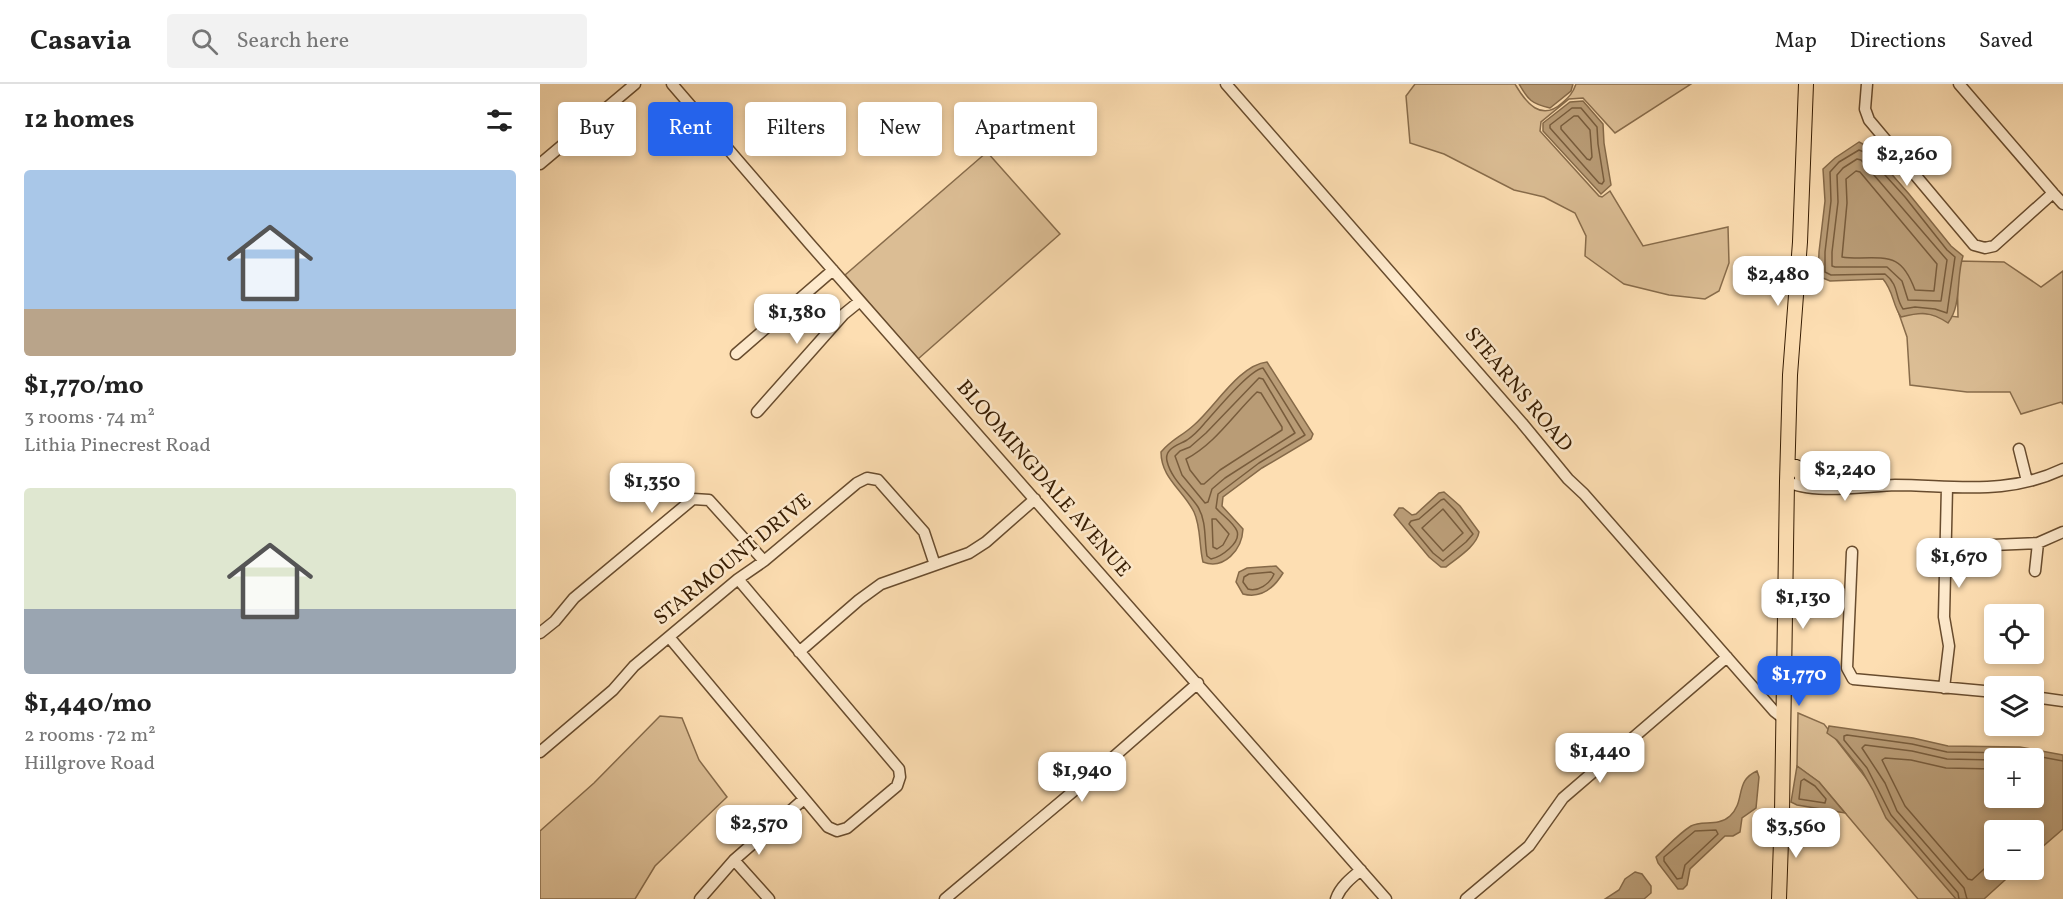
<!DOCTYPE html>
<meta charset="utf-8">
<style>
body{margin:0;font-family:Vollkorn,serif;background:#f2f2f2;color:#222;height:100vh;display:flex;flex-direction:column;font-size:22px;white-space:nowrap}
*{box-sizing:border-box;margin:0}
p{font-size:20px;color:#767676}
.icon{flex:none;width:33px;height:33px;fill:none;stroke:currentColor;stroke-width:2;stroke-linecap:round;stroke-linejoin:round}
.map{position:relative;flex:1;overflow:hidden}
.side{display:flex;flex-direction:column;background:#fff;width:540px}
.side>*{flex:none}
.guide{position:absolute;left:18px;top:18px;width:570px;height:54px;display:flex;gap:12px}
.tools{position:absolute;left:1444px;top:520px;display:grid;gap:12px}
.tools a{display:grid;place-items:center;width:60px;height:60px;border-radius:6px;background:#fff;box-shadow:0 3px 9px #0003;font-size:30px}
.price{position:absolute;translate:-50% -51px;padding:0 14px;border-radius:12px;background:#fff;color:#222;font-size:20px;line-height:39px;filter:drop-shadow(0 2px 3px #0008)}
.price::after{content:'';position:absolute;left:50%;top:36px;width:18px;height:14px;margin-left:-9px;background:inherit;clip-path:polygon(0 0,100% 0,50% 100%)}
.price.active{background:#2563eb;color:#fff}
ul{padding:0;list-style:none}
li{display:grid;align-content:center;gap:12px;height:318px;padding:0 24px}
li span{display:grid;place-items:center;height:186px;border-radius:6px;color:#555}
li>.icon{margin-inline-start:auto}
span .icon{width:108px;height:108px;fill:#fffc;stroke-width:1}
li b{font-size:26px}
h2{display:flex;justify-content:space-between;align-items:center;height:72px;padding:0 24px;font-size:26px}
.chip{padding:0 21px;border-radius:6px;background:#fff;box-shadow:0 3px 9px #0003;font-size:21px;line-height:54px}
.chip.active{background:#2563eb;color:#fff}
header{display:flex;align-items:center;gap:36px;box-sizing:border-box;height:84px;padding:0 30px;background:#fff;border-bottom:2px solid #e0e0e0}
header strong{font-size:28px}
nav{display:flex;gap:33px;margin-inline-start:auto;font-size:21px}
.search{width:420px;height:54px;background:#f2f2f2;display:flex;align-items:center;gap:15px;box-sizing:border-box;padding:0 21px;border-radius:6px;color:#767676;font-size:22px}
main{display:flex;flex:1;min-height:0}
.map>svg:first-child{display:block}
</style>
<header>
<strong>Casavia</strong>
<div class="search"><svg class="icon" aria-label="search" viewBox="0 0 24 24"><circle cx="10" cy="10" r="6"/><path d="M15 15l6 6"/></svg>Search here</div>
<nav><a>Map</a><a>Directions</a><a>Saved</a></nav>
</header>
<main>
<section class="side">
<h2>12 homes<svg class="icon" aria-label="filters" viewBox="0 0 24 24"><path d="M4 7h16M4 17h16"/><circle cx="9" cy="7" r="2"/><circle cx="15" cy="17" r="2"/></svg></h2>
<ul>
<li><span style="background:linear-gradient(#a9c7e8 75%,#b9a48a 0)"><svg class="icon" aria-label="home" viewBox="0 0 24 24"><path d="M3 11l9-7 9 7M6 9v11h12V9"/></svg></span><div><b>$1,770/mo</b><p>3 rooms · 74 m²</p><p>Lithia Pinecrest Road</p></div></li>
<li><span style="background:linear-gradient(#dfe7d0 65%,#9aa5b1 0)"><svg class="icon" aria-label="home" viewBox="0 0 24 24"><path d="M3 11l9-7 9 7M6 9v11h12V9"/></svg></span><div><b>$1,440/mo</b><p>2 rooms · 72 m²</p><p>Hillgrove Road</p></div></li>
</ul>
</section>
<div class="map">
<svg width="1523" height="815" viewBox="0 0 1523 815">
<rect width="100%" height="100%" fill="#fddeb2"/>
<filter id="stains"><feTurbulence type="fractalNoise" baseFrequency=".00333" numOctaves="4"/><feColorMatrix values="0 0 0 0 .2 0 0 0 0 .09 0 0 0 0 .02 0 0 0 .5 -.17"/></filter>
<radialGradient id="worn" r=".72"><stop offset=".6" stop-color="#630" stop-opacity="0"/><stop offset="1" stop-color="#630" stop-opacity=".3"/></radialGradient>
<path fill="#dbbd94" stroke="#886c4b" stroke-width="1.5" d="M875,0h100c11,19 26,38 47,19 7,-6 11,-10 14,-19h115l-76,49 -32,-35 -14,1 -28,23 -1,9 59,65 3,1 8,-6 33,55 85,-19 1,36 -10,28 -14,8 -36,-4 -45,-11 -39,-28 1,-20 -11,-23 -31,-16 -30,-7 -70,-36 -34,-11 -4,-47z
M447,68l73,82 -142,125 -73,-84z
M1417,177l47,1 37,25 22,-16v133l-2,-2 -40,12 -11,-22h-43l-57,-7 -3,-48 -9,-26 60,6z
M1258,629l26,11 136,175h-42l-99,-117 -22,-16z
M120,632l22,2 17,42 28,37 -72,69 -20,33h-95v-68l54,-48z"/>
<path fill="#b99c76" stroke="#856948" stroke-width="1.5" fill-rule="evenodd" d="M979,0h54l-2,7 -21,17c-18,-4 -22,-8 -31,-24z
M1043,17l20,23 1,19 7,42 -10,9 -58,-63v-8l27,-21z
M1319,58l8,4 42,48 42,52 12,10c-7,21 -1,49 -15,67 -18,-12 -27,-11 -47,-6 -9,-13 -7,-25 -18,-38l-53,2 -12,-5 1,-24 6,-51 -2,-32 12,-11z
M727,278l46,72 -2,5 -49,29 -39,29 -1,9 21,23c-1,21 -19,41 -40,33 -4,-16 -2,-35 -9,-50 -11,-22 -33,-34 -33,-60 12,-14 20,-15 33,-27 21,-18 45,-60 73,-63z
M904,408l16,14 19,26c-2,14 -22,26 -33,35h-5l-12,-10 -35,-42 5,-7h4l9,7 4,-1 23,-21z
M736,482l7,7c-9,15 -21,26 -40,21l-7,-12 3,-10 8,-4z
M1289,642l84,12 35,8 72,1 43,8v74l-29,25v-23h-39v39h21l-32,29h-28l-70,-81 -13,-28 -11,-19 -25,-31 -10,-7zM1455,675h39v39h-39z
M1257,682l22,16 26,31 -48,-8 -6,-3z
M1217,687l2,6 -3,31 -14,10 -2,14 -7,4h-8l-35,33 -3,16 -4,4h-5l-20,-26 -2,-6c11,-10 22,-23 35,-31 11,-6 27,1 39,-10 16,-15 4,-35 27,-45z
M1095,788l7,2 9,12v7l-7,6h-39l14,-9 6,-11z"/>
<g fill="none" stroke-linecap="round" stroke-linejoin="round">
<path stroke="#785c3c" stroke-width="1.5" d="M1032,24h9l16,19 1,17 6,37 -2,3 -3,-1 -49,-55v-3z
M1034,32h4l12,14 2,27 -2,3 -3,-1 -26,-30v-3z
M1319,66l5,2 41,45 42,53 8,7 -8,56 -12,-4 -20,-2 -12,2c-9,-13 -3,-23 -18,-35l-54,1 -6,-3v-20l6,-51 -1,-29 9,-10z
M1317,75l4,1 86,100 -6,41 -33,-1 -6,-19 -15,-14h-52l-3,-1v-14l6,-50 -1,-27 6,-7z
M1316,87l4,1 77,92 -3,27 -19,-1c-12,-32 -22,-33 -55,-32 -6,0 -13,0 -18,-1l5,-54 -1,-24z
M723,284l42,67 -46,28 -41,31 -2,14c6,7 18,15 21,23 4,12 -16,26 -26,28l-4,-3c-3,-16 0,-34 -9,-49 -10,-15 -27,-28 -31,-46 -3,-13 12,-16 20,-21 6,-4 12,-10 17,-16 11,-12 45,-54 59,-56z
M719,294l4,1 32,54 -70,45 -13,11 -4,13 -3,1 -23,-28 -7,-19 5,-5 10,-4 16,-14z
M717,308l4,1 21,34v3l-62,40 -16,14h-3l-11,-14 -4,-11c29,-15 48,-45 71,-67z
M904,415l11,11 18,24 -7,8 -23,19 -10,-8 -24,-29 2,-3 8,-2 22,-19z
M903,425l20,24 -20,18 -21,-23z
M672,435h4l13,15 -6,11 -6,4 -4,-2z
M731,488l3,2c-4,10 -16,18 -26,15l-5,-7 1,-5 5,-3z
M1455,685l-49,-1 -35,-8 -26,-2 -3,2 23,46 63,73 4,1 23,-21
M1264,695l11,7 11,13 -1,4 -26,-4 2,-18z
M1176,746l2,4 -33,31 -3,13 -5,1 -13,-18v-4l31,-26z
M1419,815l-1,-6 -67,-78 -24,-47 -23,-28v-4l3,-1 65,9 35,8 73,1 43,8
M1427,815l-3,-11 -67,-77 -12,-28 -23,-35 3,-3 47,6 35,8 48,1"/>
<defs>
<path id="minor" d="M132,0l137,159 577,656
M686,0l296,339 46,56 16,15 190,217 9,7
M1327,0l-2,25 4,11 105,125 11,3 9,-2 59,-53 -94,-109
M0,80l95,-80
M1513,109l10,11
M196,270l97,-84
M217,328l87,-98 16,-13
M1479,365l8,32
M1260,394l46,1 25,3
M1247,397c23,14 80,5 108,4 36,0 71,5 106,1 21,-2 43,-8 62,-17
M1405,463l93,-4 25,-11
M1312,468l-5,116 6,11 142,13
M1495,487l3,-28
M0,549l15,-12 19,-23 119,-99 16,1 55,61
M129,553l159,190 9,4 10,-3 50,-42 3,-9 -1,-8 -161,-190
M259,568l60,-52 22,-16 88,-31 17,-11 49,-43
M1404,604l5,-42 -5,-29 3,-130
M1494,613l29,4
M0,668l73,-62 21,-24 104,-87 26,-18 93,-78 10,-5 11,2 46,52 11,33
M194,776l35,39
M160,815l34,-39 70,-61
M405,815l156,-131 97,-85
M796,815c4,-12 15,-21 25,-29
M926,815l63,-53 34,-48 164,-141"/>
<path id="major" d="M1256,383l5,7 6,3
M1239,815l3,-87 5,-331 3,-106 10,-133 6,-158"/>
</defs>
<use href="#minor" stroke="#684c2e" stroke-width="13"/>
<use href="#major" stroke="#361c02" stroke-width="16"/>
<use href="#minor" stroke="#feeacd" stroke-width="10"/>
<use href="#major" stroke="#fddeb2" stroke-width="14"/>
</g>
<g text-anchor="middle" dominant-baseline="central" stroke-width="5" stroke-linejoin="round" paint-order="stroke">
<g font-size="21" fill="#361c02" stroke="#feeacd">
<text transform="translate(978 306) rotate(50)">STEARNS ROAD</text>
<text transform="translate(503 395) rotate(49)">BLOOMINGDALE AVENUE</text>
<text transform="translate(193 476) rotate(-39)">STARMOUNT DRIVE</text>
</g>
</g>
<rect width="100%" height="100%" filter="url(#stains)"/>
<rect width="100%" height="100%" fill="url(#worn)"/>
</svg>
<div class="tools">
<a><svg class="icon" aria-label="locate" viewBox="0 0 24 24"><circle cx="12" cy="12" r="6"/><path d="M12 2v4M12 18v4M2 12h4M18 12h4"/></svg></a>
<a><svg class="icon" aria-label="layers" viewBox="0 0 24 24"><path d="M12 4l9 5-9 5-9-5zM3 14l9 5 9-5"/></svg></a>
<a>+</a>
<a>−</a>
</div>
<b class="price" style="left:1367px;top:103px">$2,260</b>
<b class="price" style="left:1238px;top:223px">$2,480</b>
<b class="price" style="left:257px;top:261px">$1,380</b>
<b class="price" style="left:1305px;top:418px">$2,240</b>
<b class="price" style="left:112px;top:430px">$1,350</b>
<b class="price" style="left:1419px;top:505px">$1,670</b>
<b class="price" style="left:1263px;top:546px">$1,130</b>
<b class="price active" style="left:1259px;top:623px">$1,770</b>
<b class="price" style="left:1060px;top:700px">$1,440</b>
<b class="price" style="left:542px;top:719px">$1,940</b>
<b class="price" style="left:219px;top:772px">$2,570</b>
<b class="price" style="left:1256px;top:775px">$3,560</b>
<div class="guide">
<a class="chip">Buy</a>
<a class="chip active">Rent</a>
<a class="chip">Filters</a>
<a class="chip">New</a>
<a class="chip">Apartment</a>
</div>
</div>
</main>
